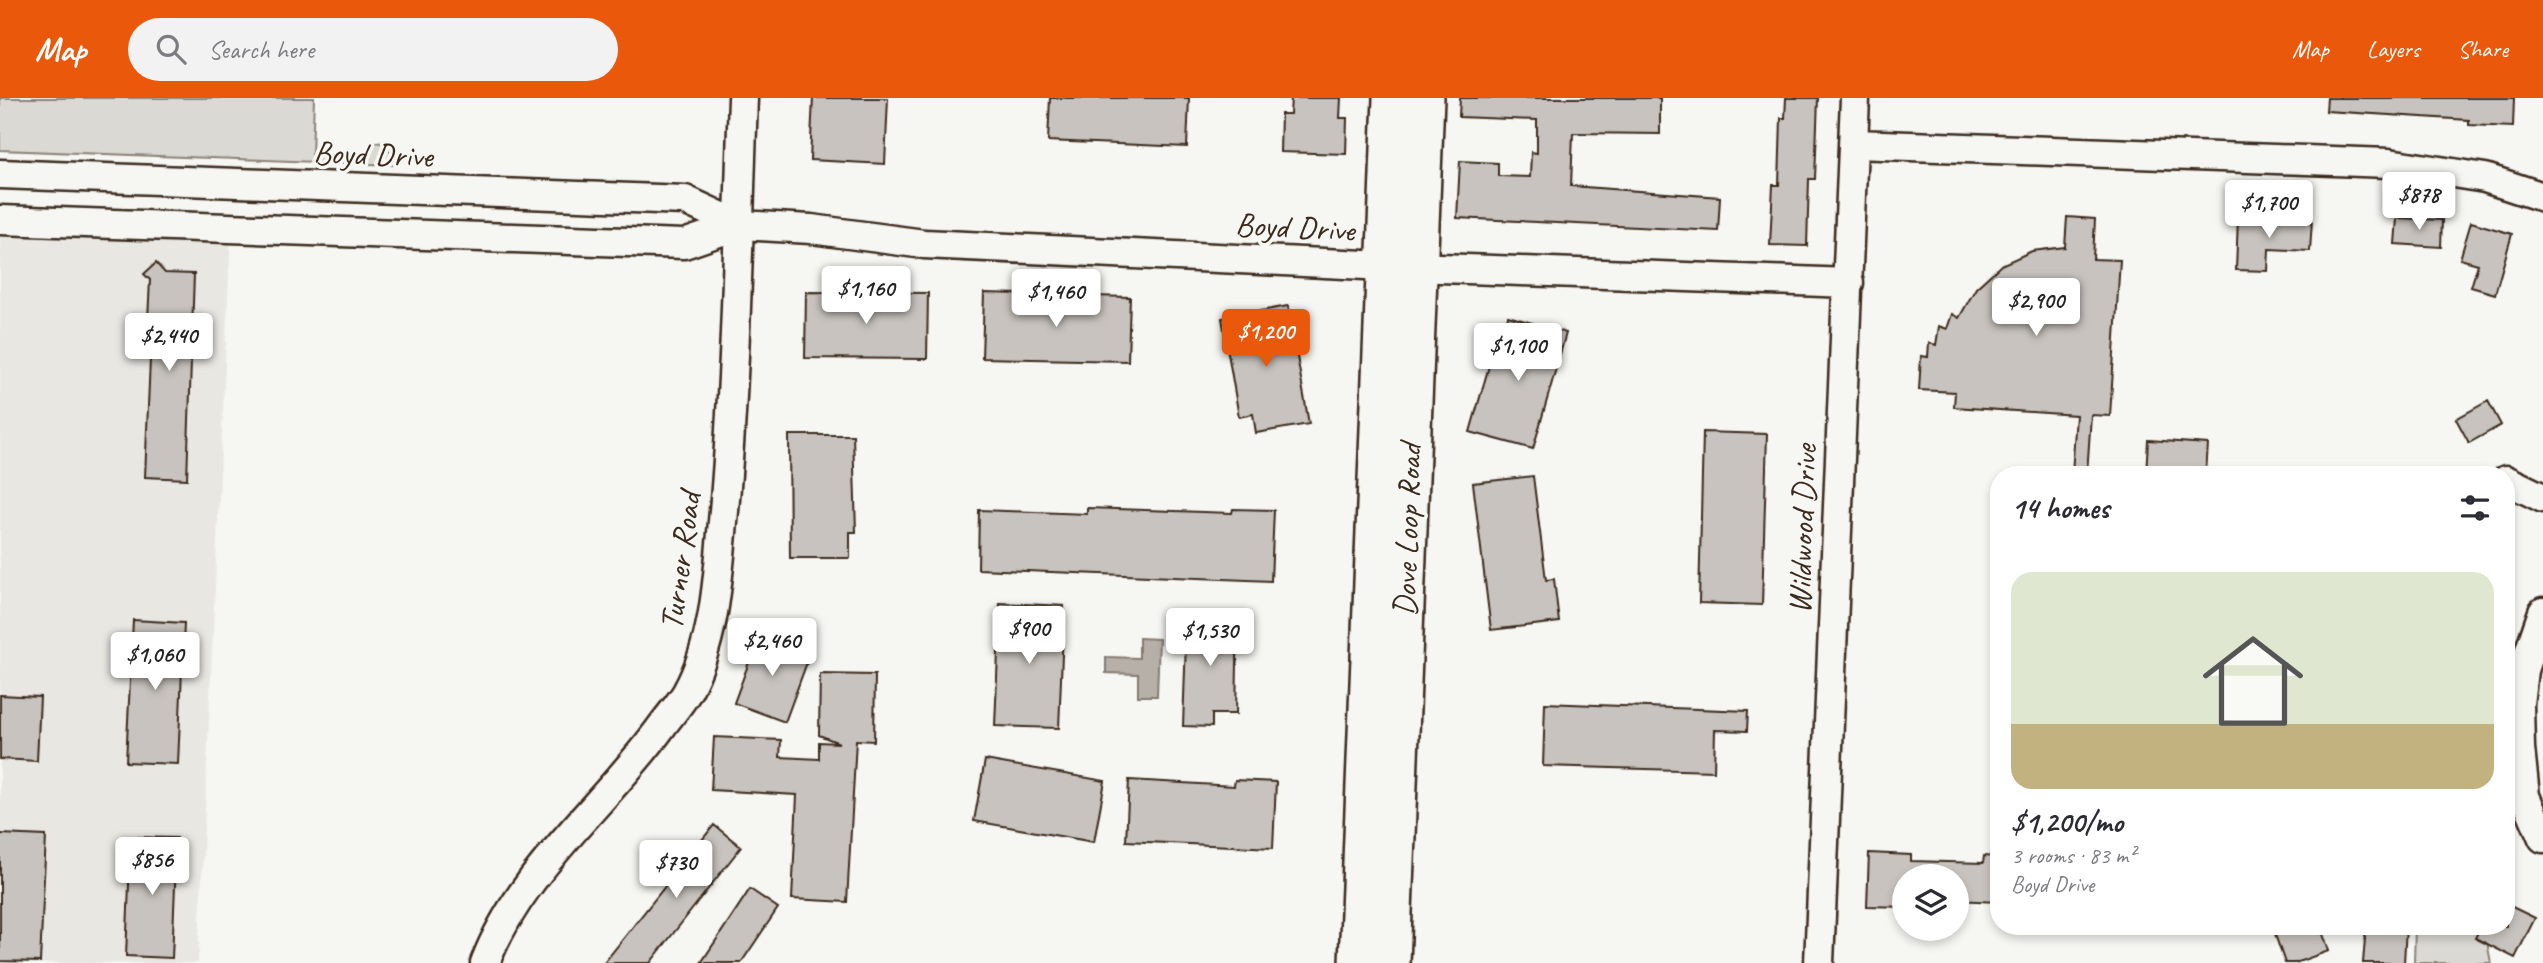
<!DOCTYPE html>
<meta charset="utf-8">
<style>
body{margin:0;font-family:Caveat,sans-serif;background:#f2f2f3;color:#2b2b33;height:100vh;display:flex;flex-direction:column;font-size:26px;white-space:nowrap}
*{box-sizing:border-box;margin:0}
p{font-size:23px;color:#7c7c81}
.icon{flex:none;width:38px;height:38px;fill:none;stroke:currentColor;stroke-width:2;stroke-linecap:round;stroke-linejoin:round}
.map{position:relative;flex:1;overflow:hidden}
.panel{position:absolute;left:1990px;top:368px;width:525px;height:469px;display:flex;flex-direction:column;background:#fff;border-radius:28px;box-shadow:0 4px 10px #0003}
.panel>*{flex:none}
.buttons{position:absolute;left:1892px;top:766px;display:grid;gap:14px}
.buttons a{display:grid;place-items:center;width:77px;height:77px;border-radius:50%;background:#fff;box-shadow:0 4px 10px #0003;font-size:35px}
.price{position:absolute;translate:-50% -60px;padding:0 16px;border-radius:7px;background:#fff;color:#222;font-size:23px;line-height:46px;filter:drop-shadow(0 2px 4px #0008)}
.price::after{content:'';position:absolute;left:50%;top:42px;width:21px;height:16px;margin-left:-10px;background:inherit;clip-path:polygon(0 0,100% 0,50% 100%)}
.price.on{background:#ea580c;color:#fff}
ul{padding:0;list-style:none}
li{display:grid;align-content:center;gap:14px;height:371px;padding:0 21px}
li+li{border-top:2px solid #e1e1e2}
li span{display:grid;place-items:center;height:217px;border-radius:21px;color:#555}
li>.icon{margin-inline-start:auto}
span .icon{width:126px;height:126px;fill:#fffc;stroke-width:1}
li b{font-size:30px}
h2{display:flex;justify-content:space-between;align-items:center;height:84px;padding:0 21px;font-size:30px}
header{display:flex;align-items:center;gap:42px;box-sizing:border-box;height:98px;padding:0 35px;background:#ea580c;color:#fff}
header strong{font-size:33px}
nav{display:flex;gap:38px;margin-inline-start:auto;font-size:24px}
.search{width:490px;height:63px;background:#f2f2f3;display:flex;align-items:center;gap:18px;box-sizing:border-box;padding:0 24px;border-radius:38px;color:#7c7c81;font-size:26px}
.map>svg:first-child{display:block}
</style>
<header>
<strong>Map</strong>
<div class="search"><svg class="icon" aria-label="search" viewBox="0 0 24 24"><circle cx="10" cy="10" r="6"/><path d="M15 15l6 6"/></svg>Search here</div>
<nav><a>Map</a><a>Layers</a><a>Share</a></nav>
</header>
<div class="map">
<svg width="2543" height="865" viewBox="0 0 2543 865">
<rect width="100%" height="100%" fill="#f6f6f2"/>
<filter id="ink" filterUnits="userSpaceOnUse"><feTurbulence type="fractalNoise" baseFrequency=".0143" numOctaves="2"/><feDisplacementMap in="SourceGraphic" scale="14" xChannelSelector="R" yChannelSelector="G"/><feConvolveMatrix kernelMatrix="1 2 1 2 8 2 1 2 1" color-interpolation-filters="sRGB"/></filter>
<g filter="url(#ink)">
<path fill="#e8e7e2" d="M0,122l231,9 -33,734h-198z"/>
<path fill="#dad9d3" stroke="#8a8278" stroke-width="2" d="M0,0h314l-2,57 58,3 1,-16 12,1 11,13 1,9 -395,-15z
M2415,828h69l7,37h-77z"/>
<path fill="#b6b0a9" stroke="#857a71" stroke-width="2" d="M1139,540l20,1 -2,57h-19v-22l-32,-1v-16l33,1z"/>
<path fill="#c8c3be" stroke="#3b2a1e" stroke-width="2" d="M813,0h75l-3,66 -75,-4z
M1050,0h139l-2,49 -139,-6z
M1291,0h50l-1,20h7l-1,36 -66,-2 1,-38h9z
M1460,0h200v36l-87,-1 -2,53 149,11 -2,34 -261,-13 3,-57 38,2v13l32,1 1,-25 6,1v-33l-78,-3z
M1786,0h32l-3,81h-6l-2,67 -37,-1 3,-60h6l2,-67h4z
M2327,0h187l-1,29 -44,-2v-5l-143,-9z
M2067,119l28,2 -2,40 27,1 -10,156 -19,-1 -4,59h-15l4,-59 -122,-8 1,-15 -36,-2 2,-34 7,1 1,-14 7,2 3,-19 8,3 5,-15 7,4 17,-30 25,-23 31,-14 33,-4z
M2238,119l74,3 -2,31 -41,-2 -1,22 -32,-1z
M2397,120l45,2 -1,27 -46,-3z
M2471,124l41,12 -17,60 -24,-7 7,-23 -18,-5z
M156,165l9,10 29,1 -7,205 -42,-2 5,-118h-4l4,-79 -6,-6z
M806,194l122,1 -1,66 -122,-1z
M984,195l37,1v8l71,2 1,-8 37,1 -2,64 -146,-3z
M1288,208l21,118 -53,9 -3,-19 -14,3 -17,-99z
M1508,218l58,17 -33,116 -63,-17 27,-94 4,1z
M2488,303l13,24 -32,18 -13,-24z
M1703,334l64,2 -5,171 -63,-2z
M789,337h64l3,97h-6v26h-60z
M2148,342l60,4 -2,30h-60z
M1533,378l13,104 8,-1 5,43 -68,8 -18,-147z
M1087,410l145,5 1,-4 41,1 -3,71 -293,-12 1,-59 108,4z
M1000,505l64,3 -5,122 -64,-2z
M1187,515l51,1 -2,100h-24v13l-29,-1z
M133,522l51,3 -6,141 -52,-2z
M759,537l51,19 -25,68 -51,-19z
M820,576l55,1 -1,66 -18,-1 -9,162 -55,-3 5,-104 -86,-5 3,-53 67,3 -1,17 39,2v-17l20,1 -20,-8z
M0,597l40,2 -3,64 -37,-2z
M1545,605l203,8 -1,20 -32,-1 -1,41 -171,-5z
M985,662l120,21 -11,61 -120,-21z
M1129,682l105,6 1,-6 41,2 -3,66 -147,-7z
M714,727l27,22 -91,116h-46z
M0,736l46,2 -6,126 -40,-1z
M131,739l46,1 -5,120 -46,-2z
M1869,755l42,2v6l72,2 1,-7 14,1v45l-42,-2v-23h-52v30l-37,-1z
M750,791l28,19 -37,55h-40z
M2506,806l29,14 -20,40 -40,-20 6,-12h25z
M2272,828h48l9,25 -34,12h-10z
M2366,828h40l-2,37h-41z"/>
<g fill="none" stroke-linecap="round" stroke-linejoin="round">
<defs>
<path id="minor" d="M1854,46l535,19 96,15 58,19
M0,76l685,26 54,25 72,4 113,15 462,22 463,17
M0,122l684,24 55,-19
M2506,382l37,18
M2543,514l-20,58 -4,34 1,44 5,48 18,42
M485,865c36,-94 120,-158 177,-237 8,-11 18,-22 25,-34 30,-55 31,-121 37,-181 12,-137 14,-275 19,-413
M1819,865l36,-865"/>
<path id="major" d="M1358,865l34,-865
M1391,865l34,-865"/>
</defs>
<use href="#minor" stroke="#3b2a1e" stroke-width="33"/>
<use href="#major" stroke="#3b2a1e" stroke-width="42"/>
<use href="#minor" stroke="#f6f6f2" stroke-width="28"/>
<use href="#major" stroke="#f6f6f2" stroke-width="37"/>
</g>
</g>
<g text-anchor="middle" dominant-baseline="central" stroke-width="7" stroke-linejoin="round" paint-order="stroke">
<g font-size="33" fill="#3b2a1e" stroke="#f6f6f2">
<text transform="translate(373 56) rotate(2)">Boyd Drive</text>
<text transform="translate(1295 129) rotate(3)">Boyd Drive</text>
<text transform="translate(1802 431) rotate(-88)">Wildwood Drive</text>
<text transform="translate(1407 432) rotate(-88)">Dove Loop Road</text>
<text transform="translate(680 463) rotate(-82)">Turner Road</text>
</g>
</g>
</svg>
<div class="buttons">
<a><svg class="icon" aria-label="layers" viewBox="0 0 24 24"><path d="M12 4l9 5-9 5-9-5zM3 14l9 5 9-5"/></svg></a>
</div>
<b class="price" style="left:2419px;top:134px">$878</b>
<b class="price" style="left:2269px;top:142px">$1,700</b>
<b class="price" style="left:866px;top:228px">$1,160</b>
<b class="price" style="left:1056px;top:231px">$1,460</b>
<b class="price" style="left:2036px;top:240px">$2,900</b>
<b class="price on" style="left:1266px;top:271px">$1,200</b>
<b class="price" style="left:169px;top:275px">$2,440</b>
<b class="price" style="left:1518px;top:285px">$1,100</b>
<b class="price" style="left:1029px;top:568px">$900</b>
<b class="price" style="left:1210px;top:570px">$1,530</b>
<b class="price" style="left:772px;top:580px">$2,460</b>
<b class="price" style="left:155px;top:594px">$1,060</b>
<b class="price" style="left:152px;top:799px">$856</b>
<b class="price" style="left:676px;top:802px">$730</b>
<section class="panel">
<h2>14 homes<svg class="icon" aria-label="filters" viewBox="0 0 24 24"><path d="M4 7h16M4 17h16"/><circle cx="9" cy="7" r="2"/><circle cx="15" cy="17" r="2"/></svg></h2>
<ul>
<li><span style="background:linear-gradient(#dfe7d0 70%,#c2b280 0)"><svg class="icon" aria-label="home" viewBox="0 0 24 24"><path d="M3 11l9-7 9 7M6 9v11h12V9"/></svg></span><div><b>$1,200/mo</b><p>3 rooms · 83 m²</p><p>Boyd Drive</p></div></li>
</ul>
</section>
</div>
